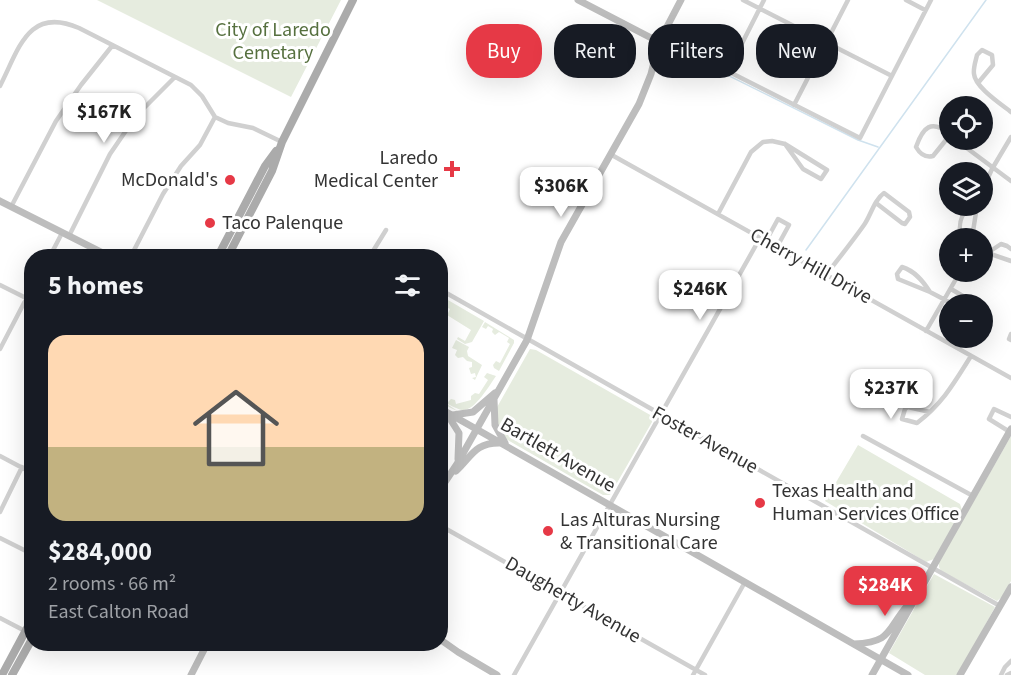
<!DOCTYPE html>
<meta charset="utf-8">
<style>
body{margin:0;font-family:"Source Sans 3",sans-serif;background:#20242c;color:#f1f3f6;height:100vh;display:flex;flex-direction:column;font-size:22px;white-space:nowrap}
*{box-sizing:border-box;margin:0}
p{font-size:20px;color:#9ea1a6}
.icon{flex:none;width:33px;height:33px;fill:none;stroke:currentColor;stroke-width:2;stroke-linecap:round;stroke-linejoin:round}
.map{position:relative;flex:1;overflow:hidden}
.drawer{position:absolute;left:24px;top:249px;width:424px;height:402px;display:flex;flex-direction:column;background:#171b24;border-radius:24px;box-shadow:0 6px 24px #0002}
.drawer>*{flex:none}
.hud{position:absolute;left:466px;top:24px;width:454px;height:54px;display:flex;gap:12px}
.fabs{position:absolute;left:939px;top:96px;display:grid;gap:12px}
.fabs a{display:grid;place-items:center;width:54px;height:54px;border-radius:50%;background:#171b24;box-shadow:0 6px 24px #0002;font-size:30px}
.price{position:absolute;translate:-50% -51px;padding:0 14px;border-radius:12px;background:#fff;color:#222;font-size:20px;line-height:39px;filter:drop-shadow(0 2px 3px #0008)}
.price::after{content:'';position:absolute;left:50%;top:36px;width:18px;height:14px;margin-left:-9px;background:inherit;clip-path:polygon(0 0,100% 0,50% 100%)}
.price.selected{background:#e63946;color:#fff}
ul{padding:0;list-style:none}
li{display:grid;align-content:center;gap:12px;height:318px;padding:0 24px}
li+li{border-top:2px solid #363941}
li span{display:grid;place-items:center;height:186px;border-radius:18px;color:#555}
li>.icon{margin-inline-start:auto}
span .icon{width:108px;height:108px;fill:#fffc;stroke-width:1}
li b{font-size:26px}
h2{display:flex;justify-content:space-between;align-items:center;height:72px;padding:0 24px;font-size:26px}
.tag{padding:0 21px;border-radius:24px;background:#171b24;box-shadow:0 6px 24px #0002;font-size:21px;line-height:54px}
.tag.selected{background:#e63946;color:#fff}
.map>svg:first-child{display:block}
</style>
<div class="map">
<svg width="1011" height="675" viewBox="0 0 1011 675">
<rect width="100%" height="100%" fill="#fff"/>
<path fill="#e6ecdf" d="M97,0h244l-50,97z
M441,296l43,25 -12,21 -7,2 -8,-5 1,-2 7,4 6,-11 -24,-15 3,-6 -8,-4 -1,1z
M485,322l29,18v3l-15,28 -5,-3 -1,-3 3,-4 4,2 10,-19 -3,-2 2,-4 -10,-6 -4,3 -3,-3 1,-3 -5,-3 -2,3 -4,-2z
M456,340l13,7 -2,4 1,5 14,9 -7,15 -3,-2 4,-1 -1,-4 -4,1 -2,-6 3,-1v-5l-5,-1 -4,-4 -5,1 -3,-3 2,-5 -5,-2z
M530,349l6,1 116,66v6l-42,73h-7l-97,-56 -9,-13 -1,-17z
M487,373l9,3c-7,10 -22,36 -34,34 -6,-1 -13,-6 -18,-8l15,10 -18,-9v-5l7,4 3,-3 4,1 1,4 15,-4v-4l4,-3 4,1 9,-14 -4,-3z
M1011,436v145l-8,15 -6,5 -56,-30 -2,-4v-5z
M858,445l102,59 2,6 -28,49 -8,3 -101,-61z
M934,574l61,33 -37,68h-33l-36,-22z"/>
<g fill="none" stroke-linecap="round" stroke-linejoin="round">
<path stroke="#cfe2ee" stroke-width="1.5" d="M669,46l189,94 20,7
M806,250l180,-250"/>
<path stroke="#d0d0d0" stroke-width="4.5" d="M743,0l149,76
M906,0l19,10
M660,41l6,-1 194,98 71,-138
M728,71l36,-71
M978,83l15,-18 -1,-10 -10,-5 -5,5c-1,5 -4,13 -3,19 1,13 27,30 37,38
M0,86c19,-37 28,-80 79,-58l112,57 11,11 13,21 13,6 25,5 29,14
M794,105l54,-105
M950,134c-19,-15 -27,-7 -34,13 4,7 9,11 17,9l17,-21
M956,140l55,41
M610,154l401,224
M982,191l10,-22 19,-32
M11,207l45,-86 25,-36 31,-39
M718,214l33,-62 12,-10 9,-1 13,3 42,26 -6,9 -18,-10 -18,-25
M69,236l41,-82 26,-38 39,-39
M961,238c-3,-13 -1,-23 9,-32
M972,238l5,-32
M766,241l12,-22 11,6 -12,22
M374,251l9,5
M982,251l29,10
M989,252l12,-8 6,2 4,3
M50,256l12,-23
M131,256l32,-62 18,-28 19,-21 15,-28
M370,256l16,-26
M826,275c13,-17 26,-33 38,-50 7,-10 10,-25 20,-32l25,19 1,5 -5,7 -3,-1 -26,-20
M0,285l32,16
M951,289l17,10v5
M441,290l559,316
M930,292c-7,-11 -15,-21 -28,-25l-5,7 1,5 32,13 23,12
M926,331l34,-59
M1011,334l-2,5 2,1
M0,349l24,-46 8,-10
M930,412l-22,-5 -3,2 -3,10 15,4c26,-20 37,-40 54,-67
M1010,432l-21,-13 5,-10 17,8
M863,436l110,60
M0,456l32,17
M0,512l22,-45
M441,526l264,149
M0,538l32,16
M0,618l25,13
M514,675l246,-437
M693,675l52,-93
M1001,675l4,-8 6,-6
M1007,675l4,-2"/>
<path stroke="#bdbdbd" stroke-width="7" d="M578,0l81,42
M0,201l109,55
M494,400l1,25 10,18
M441,409l467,266
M447,414l12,19 -1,26
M453,415l20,-3 22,-19
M456,471c16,-15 19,-28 43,-28
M441,488l16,-24 70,-124 34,-98 78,-138 12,-30 8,-32 22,-42
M441,640l17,12 39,23
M854,644c38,-2 32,-13 53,-38
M191,675l16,-31
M872,675l139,-246
M960,675l51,-88"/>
<path stroke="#ababab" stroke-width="8" d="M218,256l47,-90 11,-15
M228,256l44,-85 10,-29 71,-142
M2,675l30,-56
M12,675l20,-36"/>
</g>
<g fill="#e63946" stroke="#fff" stroke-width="2">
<path d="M449 160h6v6h6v6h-6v6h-6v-6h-6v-6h6z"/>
<circle cx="230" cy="180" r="6"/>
<circle cx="210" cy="223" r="6"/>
<circle cx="760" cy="503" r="6"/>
<circle cx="548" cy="531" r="6"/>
</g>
<g text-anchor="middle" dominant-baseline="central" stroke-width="6" stroke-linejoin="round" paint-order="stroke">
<g font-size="20" fill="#56703f" stroke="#fff">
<text x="273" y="30">City of Laredo<tspan x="273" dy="23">Cemetary</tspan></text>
</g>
<g font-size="20" fill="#333" stroke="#fff" text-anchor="start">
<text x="438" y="158" text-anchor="end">Laredo<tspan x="438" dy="23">Medical Center</tspan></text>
<text x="218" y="180" text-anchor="end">McDonald's</text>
<text x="222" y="223">Taco Palenque</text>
<text x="772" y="491">Texas Health and<tspan x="772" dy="23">Human Services Office</tspan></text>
<text x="560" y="520">Las Alturas Nursing<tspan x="560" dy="23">&amp; Transitional Care</tspan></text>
</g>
<g font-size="20" fill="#333" stroke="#fff">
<text transform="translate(811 266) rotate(29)">Cherry Hill Drive</text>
<text transform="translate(705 440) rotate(29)">Foster Avenue</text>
<text transform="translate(558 455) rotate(30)">Bartlett Avenue</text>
<text transform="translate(573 600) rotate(30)">Daugherty Avenue</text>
</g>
</g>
</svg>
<div class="fabs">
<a><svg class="icon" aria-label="locate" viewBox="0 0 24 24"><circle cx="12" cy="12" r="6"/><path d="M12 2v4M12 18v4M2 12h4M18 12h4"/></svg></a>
<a><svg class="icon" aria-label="layers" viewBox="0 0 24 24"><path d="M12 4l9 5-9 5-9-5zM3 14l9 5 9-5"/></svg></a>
<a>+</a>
<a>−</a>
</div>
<b class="price" style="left:104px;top:144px">$167K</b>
<b class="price" style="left:561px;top:218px">$306K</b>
<b class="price" style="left:700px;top:321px">$246K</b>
<b class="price" style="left:891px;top:420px">$237K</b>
<b class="price selected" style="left:885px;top:617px">$284K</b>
<div class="hud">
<a class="tag selected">Buy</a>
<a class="tag">Rent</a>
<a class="tag">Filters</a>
<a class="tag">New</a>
</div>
<section class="drawer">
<h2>5 homes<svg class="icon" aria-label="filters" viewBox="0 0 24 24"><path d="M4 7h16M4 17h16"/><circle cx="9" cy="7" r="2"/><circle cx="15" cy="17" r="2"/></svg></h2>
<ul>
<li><span style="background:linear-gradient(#ffd9b3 60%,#c2b280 0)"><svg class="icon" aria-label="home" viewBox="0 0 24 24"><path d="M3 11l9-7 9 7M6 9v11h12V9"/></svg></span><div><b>$284,000</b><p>2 rooms · 66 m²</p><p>East Calton Road</p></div></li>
</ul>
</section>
</div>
